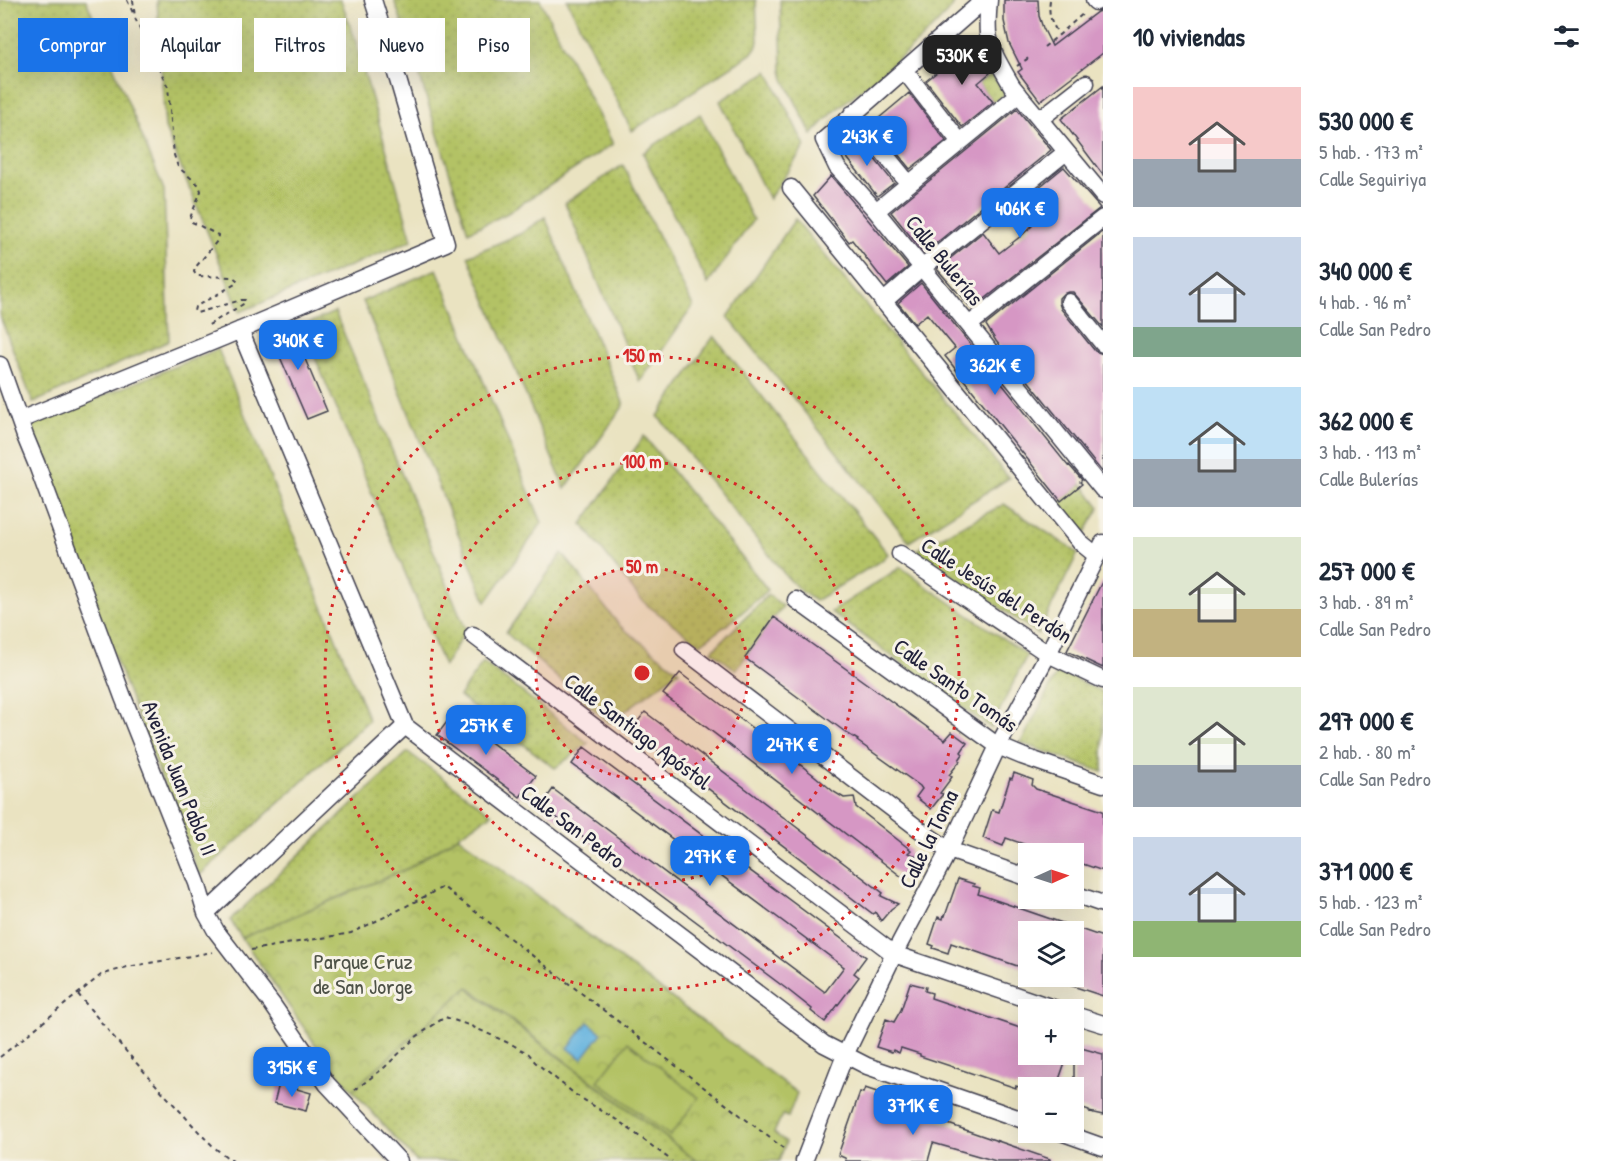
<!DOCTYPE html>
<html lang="es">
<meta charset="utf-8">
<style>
body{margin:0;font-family:"Patrick Hand",sans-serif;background:#f6f6f7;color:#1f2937;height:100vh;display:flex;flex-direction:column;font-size:22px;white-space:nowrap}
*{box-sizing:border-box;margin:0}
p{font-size:20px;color:#747a83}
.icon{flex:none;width:33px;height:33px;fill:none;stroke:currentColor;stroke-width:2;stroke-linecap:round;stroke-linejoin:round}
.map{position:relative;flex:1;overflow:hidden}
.details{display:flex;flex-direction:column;background:#fff;width:510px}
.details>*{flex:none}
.banner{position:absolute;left:18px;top:18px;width:570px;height:54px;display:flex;gap:12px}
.needle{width:39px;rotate:87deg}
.buttons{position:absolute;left:1018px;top:843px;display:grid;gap:12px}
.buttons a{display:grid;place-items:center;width:66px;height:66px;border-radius:0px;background:#fff;box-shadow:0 6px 24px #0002;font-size:30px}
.price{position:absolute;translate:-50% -51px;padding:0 14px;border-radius:12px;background:#1a73e8;color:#fff;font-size:20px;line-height:39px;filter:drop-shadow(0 2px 3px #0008)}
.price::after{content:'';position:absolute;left:50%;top:36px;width:18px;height:14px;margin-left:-9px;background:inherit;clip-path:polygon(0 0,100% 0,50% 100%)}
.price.selected{background:#222;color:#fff}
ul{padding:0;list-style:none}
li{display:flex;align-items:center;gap:18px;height:150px;padding:0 30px}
li span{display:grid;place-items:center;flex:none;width:168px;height:120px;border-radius:0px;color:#555}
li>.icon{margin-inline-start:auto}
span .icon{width:72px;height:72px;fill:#fffc;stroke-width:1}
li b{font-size:26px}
h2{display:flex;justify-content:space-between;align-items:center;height:72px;padding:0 30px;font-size:26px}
.tag{padding:0 21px;border-radius:0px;background:#fff;box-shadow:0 6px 24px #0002;font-size:21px;line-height:54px}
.tag.selected{background:#1a73e8;color:#fff}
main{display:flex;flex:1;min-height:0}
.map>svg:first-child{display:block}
</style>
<main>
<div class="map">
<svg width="1103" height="1161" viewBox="0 0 1103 1161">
<defs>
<pattern id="grass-dots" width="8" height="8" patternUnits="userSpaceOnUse" patternTransform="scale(1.5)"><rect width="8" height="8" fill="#b3c265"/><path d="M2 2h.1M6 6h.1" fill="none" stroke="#9aa659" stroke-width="1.8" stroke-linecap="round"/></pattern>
<pattern id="park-crowns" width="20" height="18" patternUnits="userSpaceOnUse" patternTransform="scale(1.5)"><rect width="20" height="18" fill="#b3c265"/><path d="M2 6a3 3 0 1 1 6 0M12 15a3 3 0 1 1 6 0" fill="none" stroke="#9aa659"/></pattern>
</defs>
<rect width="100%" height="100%" fill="#f7f3e8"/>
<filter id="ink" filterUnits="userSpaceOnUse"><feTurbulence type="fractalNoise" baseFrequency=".0167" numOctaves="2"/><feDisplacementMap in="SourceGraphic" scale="12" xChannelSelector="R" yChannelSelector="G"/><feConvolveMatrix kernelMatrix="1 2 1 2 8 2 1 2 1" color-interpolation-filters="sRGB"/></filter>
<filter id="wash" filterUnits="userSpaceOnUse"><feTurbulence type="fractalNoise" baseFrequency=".008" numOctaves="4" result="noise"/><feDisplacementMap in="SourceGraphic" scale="24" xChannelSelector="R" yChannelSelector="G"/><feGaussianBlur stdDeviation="1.35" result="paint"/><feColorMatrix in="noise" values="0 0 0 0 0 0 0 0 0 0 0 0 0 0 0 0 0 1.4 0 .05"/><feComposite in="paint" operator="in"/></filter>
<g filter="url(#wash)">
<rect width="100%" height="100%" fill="#eae3c1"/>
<path fill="url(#grass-dots)" stroke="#6a7250" stroke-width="1.5" d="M0,0h86l78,190 5,151 -136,62 -33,-87z
M157,0h184l14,39 57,201 -172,72 -75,-184z
M394,0h146l73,144 -107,70 -38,18 -57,-184z
M567,0h189l2,41 -1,5 -6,8 -119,77z
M780,0h178l-5,4v2c-25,29 -53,52 -82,76 -21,16 -42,32 -59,53l-28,-56 -2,-9z
M768,71l37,75 -36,53 -49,-98z
M990,73l16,20 -12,10 -16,-20z
M700,114l53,106 -45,64 -65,-131z
M623,165l70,141 -53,76 -75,-179z
M545,217l79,188 -59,84 -97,-233 52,-22z
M795,219l214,259 -100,64 -181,-225z
M437,269l105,254 -56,79 -123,-301z
M335,312l131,318 -22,36 -142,-340z
M714,336l174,218 -6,6 -67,41 -14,-10 -15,-15 -128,-160z
M218,349l151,371 -170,156 -173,-449z
M644,436l124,154 -37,32 -31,22 -53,-39 -9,-9 -56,-72z
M1082,484l18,23 -17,29 -27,-32z
M1004,504l74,49 -40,81 -122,-84z
M562,553l58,73 59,45 -70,52 -103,-90z
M901,567l22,17 104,71 -36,73 -160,-116z
M768,595l15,11 -47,64 -24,-19z
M483,662l105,81 -4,4 -29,21 -96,-72z
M1058,671l45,21v80l-82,-29z
M408,752l84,62 -83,54 -167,70 -12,-18z
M468,987l7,7 222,167h-281l-64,-71z"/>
<path fill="url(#park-crowns)" stroke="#6a7250" stroke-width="1.5" d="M458,836l339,257 -9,24 -6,-2 -8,18 12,9 -7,19h-82l-229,-174 -116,103 -30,-36 -80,-116 167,-70z"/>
<path fill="#b3c265" stroke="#6a7250" stroke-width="1.5" d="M628,1042l71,56 -29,38 -72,-55z"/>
<path fill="#64b2de" stroke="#436a8c" stroke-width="1.5" d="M588,1022l14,11 -20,26 -14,-11z"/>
<g id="blocks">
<path fill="#d697c4" d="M1004,0h34l1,16 4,12 9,18 45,-34 6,-2v43l-63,48 -22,-29 4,-3 -13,-26 -5,-22z
M969,46l21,27 -12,10 15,19 -31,25 -36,-46z
M1103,86v89l-42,-56z
M909,93l37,48 -36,28 -37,-46z
M1017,109l34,41 -127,103 -33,-41z
M857,137l37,46 -17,13 -36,-46z
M1064,167l36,41 -128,101 -35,-40 46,-37 16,21 22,-17 11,-10 -16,-20z
M831,176l77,91 -21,18 -35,-45 -3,2 -36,-46z
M1103,231v96l-30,-35h-5l-5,2 -4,4v5l2,6 34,42 8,3v119l-107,-132 -10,-16z
M921,283l147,183 1,-1 13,15 -2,2 2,2 -21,17 -116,-145 10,-8 -28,-34 -12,10 -17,-21z
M294,323l6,16 -3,1 30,71 -20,8 -37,-85z
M1103,580v88l-36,-17z
M774,617l171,123 7,-8 15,11 -6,9 2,2 -4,6 1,1 -11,14 3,2 -12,16 3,1 -12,15 -15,-12 6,-8 -2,-3 -63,-45 1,-1 -10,-6 -103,-76z
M680,673l135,103 19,16 10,6 10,-1 2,10 51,40 4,3 -3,3 11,4 -11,17h-4l-2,3 -239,-183z
M645,712l238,181 -2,3 17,8 -7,5 -10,12 -6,-9 -2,2 -242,-184z
M453,714l83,62 -16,21 -83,-62z
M584,747l282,210 -12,16 5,4 -34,45 -14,-11 1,-2 -24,-19 -247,-184 12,-17 272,203 19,-25 -272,-203z
M1014,773l19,7 -1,5 4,4 67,22v60l-29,-10v-7h-21l-47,-16 -3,8 -20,-8 9,-28 7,2 11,-34 2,1z
M958,879l16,5 -1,2 7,2 -2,6 125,43v59l-52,-17 1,-3h22v-44h-45v38l-78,-27 -3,10 -15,-5 1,-2 -5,-2 9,-27 5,2 1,-4 1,1z
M910,983l16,4 -1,4 7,2 -1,5 98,33v23h39l-12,34h-27v2l-13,-4v2l-96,-32v-2l-19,-6 -2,5 -6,-3 -1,2 -16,-5 10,-28 8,3 7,-12z
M1074,1046l29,8v61l-14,-3v-1l-15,-5z
M279,1084l32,9 -5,18 -32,-8z
M865,1088l18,6 -2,6 3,1v1l166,57v2h-54l-63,-18 -5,18h-82l-1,-3 -7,-3 22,-63 3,1z"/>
</g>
</g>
<g filter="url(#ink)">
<use href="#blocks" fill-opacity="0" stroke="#403f4f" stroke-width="1.5"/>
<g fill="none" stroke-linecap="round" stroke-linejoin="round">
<defs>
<path id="minor" d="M984,0l-160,140 13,27 39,44 227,279
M989,0c-1,11 -2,23 -1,34 3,18 15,36 24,52l91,110
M1094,0l2,2
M904,70l56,72
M852,114l57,70
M1040,119l46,-36
M791,188l289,354 17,14
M876,211l143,-117
M883,302l39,-34 144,-116
M1069,302l34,42
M969,325l134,-107
M240,330l165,396 419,318 43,22 162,56
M0,365l25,71 12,29 86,232 74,186 9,30 10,18 56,73 55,80 72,77
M20,420l204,-83 222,-94 -47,-160 -26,-83
M900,554l148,100 55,26
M796,600l202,146 24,10 81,28
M473,635l421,319 165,56
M684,650l244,186 21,14 80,28
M1074,894l29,10
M206,913l199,-187
M1074,1015l29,9
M1061,1132l42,15
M804,1161l41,-106 49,-101 55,-104 49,-104 50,-92 55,-111"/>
</defs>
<use href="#minor" stroke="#403f4f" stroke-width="19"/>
<path stroke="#403f4f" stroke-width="2" stroke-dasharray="4.5 4.5" stroke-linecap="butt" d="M127,0l7,15
M133,0l2,18 33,69 6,68 4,12 21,18 2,6 -11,27 2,4 26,13 -1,6 -22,27 -1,4 3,4 36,1 4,3v3l-42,24 -1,4 3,2 44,-13h4v3l-38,23
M1050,0c-2,15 1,22 9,35l26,-23
M1044,47l15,-12
M1017,66l13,-9
M251,950l100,-17 42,-20 50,-26 340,261
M78,994c32,40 66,78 101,116 17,18 32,38 54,51
M0,1057l101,-82 26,-8 86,-15
M355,1090l30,-23 31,-30 29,-20 26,9 42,19 16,9 6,8 41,33 44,27 52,39"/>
<use href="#minor" stroke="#fff" stroke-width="16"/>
</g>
</g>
<circle cx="642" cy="673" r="106" fill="#d62828" fill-opacity=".12"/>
<g fill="none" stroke="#d62828" stroke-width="3" stroke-dasharray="3 6">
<circle cx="642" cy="673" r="106"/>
<circle cx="642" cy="673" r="211"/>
<circle cx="642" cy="673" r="317"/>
</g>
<g text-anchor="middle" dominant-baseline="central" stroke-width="6" stroke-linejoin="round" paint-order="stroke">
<g font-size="22" fill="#22223b" stroke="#f7f3e8">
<text transform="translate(945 260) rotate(51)">Calle Bulerías</text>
<text transform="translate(997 590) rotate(33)">Calle Jesús del Perdón</text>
<text transform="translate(956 685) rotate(35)">Calle Santo Tomás</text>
<text transform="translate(638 731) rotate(37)">Calle Santiago Apóstol</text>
<text transform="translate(180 778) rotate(68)">Avenida Juan Pablo II</text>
<text transform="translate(573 826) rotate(37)">Calle San Pedro</text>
<text transform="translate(928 839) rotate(-64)">Calle la Toma</text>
</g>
<g font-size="22" fill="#4e5248" stroke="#f7f3e8">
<text x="363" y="961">Parque Cruz<tspan x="363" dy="25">de San Jorge</tspan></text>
</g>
</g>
<circle cx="642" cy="673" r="9" fill="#d62828" stroke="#f7f3e8" stroke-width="3"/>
<g font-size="18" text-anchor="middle" font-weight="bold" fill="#d62828" stroke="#f7f3e8" stroke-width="6" stroke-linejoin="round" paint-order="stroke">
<text x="642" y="362">150 m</text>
<text x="642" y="468">100 m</text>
<text x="642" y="573">50 m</text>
</g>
</svg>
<div class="buttons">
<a><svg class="needle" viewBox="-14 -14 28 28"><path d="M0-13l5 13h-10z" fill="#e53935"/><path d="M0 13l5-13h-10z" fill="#747a83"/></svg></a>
<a><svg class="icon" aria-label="layers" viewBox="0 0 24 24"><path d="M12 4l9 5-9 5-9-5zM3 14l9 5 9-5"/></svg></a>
<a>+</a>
<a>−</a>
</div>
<b class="price selected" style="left:962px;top:86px">530K €</b>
<b class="price" style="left:867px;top:167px">243K €</b>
<b class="price" style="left:1020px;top:239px">406K €</b>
<b class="price" style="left:298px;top:371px">340K €</b>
<b class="price" style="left:995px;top:396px">362K €</b>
<b class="price" style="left:486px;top:756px">257K €</b>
<b class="price" style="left:792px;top:775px">247K €</b>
<b class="price" style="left:710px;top:887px">297K €</b>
<b class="price" style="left:292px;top:1098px">315K €</b>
<b class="price" style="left:913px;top:1136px">371K €</b>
<div class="banner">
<a class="tag selected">Comprar</a>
<a class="tag">Alquilar</a>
<a class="tag">Filtros</a>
<a class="tag">Nuevo</a>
<a class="tag">Piso</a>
</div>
</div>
<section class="details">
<h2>10 viviendas<svg class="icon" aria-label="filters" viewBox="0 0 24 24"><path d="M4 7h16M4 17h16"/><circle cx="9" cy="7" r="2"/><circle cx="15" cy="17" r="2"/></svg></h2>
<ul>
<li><span style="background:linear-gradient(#f6c9c9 60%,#9aa5b1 0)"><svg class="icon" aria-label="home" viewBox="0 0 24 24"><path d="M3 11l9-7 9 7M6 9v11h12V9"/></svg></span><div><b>530 000 €</b><p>5 hab. · 173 m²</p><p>Calle Seguiriya</p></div></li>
<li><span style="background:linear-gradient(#c9d6e8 75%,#7fa58c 0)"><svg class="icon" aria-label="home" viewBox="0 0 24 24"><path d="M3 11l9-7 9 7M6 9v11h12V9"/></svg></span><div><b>340 000 €</b><p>4 hab. · 96 m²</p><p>Calle San Pedro</p></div></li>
<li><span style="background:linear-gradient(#bfe0f5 60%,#9aa5b1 0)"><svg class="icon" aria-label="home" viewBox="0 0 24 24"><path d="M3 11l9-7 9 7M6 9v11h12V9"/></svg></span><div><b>362 000 €</b><p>3 hab. · 113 m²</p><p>Calle Bulerías</p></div></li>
<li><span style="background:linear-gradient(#dfe7d0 60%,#c2b280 0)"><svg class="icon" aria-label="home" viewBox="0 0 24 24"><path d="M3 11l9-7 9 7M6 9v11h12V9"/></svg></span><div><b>257 000 €</b><p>3 hab. · 89 m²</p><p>Calle San Pedro</p></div></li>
<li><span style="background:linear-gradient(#dfe7d0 65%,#9aa5b1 0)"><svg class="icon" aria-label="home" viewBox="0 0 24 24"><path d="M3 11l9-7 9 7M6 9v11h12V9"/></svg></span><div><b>297 000 €</b><p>2 hab. · 80 m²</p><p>Calle San Pedro</p></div></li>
<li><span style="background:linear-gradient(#c9d6e8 70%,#8fb573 0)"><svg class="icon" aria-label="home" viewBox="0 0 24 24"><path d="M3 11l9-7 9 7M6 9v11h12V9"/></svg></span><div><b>371 000 €</b><p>5 hab. · 123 m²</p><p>Calle San Pedro</p></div></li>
</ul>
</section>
</main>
